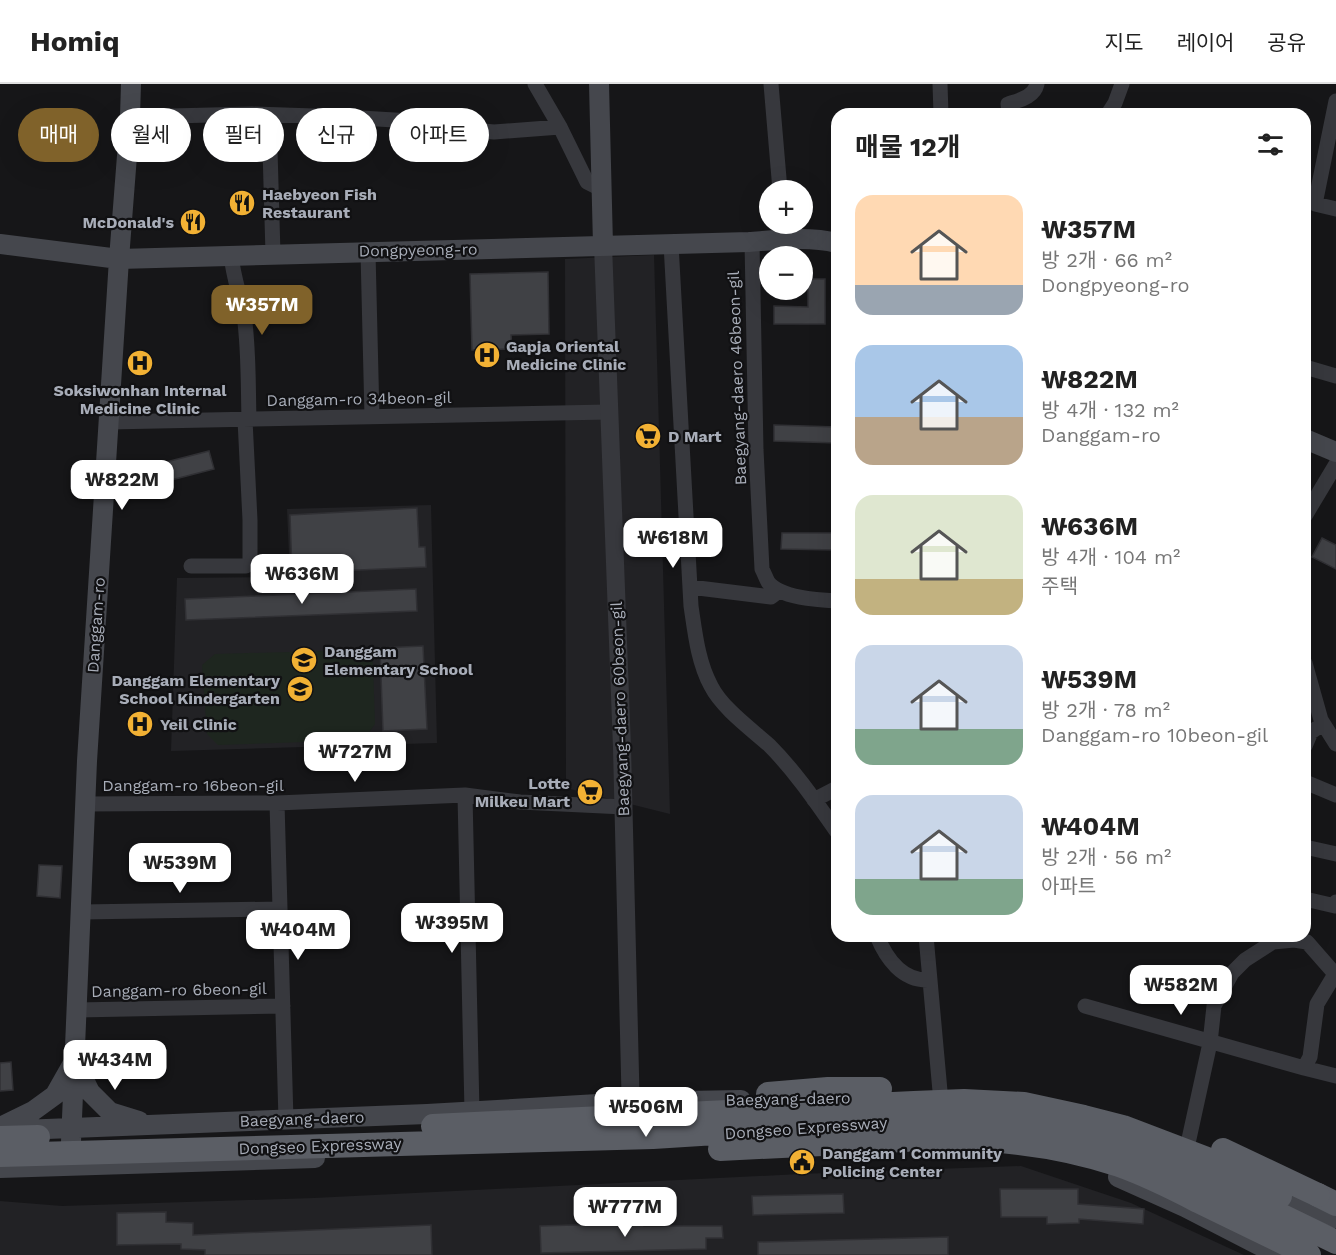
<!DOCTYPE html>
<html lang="ko">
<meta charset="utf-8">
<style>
body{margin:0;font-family:"Work Sans","Noto Sans KR",sans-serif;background:#f6f6f6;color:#222;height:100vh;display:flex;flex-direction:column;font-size:22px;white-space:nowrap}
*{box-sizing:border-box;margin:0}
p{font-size:20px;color:#767676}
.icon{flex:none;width:33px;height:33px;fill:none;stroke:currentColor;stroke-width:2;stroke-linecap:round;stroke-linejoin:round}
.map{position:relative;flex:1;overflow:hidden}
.drawer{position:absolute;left:831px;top:24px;width:480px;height:834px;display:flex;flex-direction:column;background:#fff;border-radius:18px;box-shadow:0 6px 24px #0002}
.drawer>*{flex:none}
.guide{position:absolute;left:18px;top:24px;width:570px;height:54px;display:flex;gap:12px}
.controls{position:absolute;left:759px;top:96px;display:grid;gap:12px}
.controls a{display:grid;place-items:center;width:54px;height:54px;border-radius:50%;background:#fff;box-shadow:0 6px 24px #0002;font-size:30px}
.price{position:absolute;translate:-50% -51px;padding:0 14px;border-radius:12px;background:#fff;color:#222;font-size:20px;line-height:39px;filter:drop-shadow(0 2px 3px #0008)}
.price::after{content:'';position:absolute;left:50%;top:36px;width:18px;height:14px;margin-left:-9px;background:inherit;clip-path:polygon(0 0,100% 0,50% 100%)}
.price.selected{background:#80622a;color:#fff}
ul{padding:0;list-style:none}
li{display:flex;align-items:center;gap:18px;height:150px;padding:0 24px}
li span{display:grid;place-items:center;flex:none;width:168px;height:120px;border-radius:18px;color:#555}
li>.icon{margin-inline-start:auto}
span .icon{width:72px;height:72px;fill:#fffc;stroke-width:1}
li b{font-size:26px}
h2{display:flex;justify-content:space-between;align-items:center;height:72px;padding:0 24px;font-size:26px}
.tag{padding:0 21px;border-radius:27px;background:#fff;box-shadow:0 6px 24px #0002;font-size:21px;line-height:54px}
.tag.selected{background:#80622a;color:#fff}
header{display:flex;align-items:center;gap:36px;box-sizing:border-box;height:84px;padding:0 30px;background:#fff;border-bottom:2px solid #e0e0e0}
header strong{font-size:28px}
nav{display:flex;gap:33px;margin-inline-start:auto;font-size:21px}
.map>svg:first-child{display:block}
</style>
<header>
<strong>Homiq</strong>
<nav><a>지도</a><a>레이어</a><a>공유</a></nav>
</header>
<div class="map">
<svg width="1336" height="1171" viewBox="0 0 1336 1171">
<rect width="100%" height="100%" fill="#161618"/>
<path fill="#222225" d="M654,171l16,559 -104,-26 -1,-529z
M431,421l6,238 -266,8 6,-173 113,-1 -3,-68z
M1021,1082l110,37 113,52h-1244v-54l62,5 252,-8 486,-24z"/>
<path fill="#1e261f" d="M360,566l12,7 1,7 2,60 -11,16 -146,5 -11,-11 -5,-69 13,-11z"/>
<path fill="#404145" stroke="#303034" stroke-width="1.5" d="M548,188l1,62 -38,1 1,14 -40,1 -2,-76z
M808,195h17v45h-51v-18l34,1z
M774,341l63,2v16l-63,-2z
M209,367l5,18 -43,11 -5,-18z
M417,424l2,39h6l1,20 -134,6 -2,-58z
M782,449h54v17l-55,-1z
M1322,454l14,7v24l-24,-12z
M416,505l1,22 -231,9 -1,-21z
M423,562l4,83 -44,2 -3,-83z
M39,781l23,1 -2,32 -23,-2z
M11,978l2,28 -13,1v-28z
M1000,1105h78v15l66,5 -1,15 -64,-5v4l-32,1v-7h-46z
M843,1110l1,19 -91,2 -1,-19z
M166,1128v10l27,1v12l238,-10 1,30h-227v-5l-24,-1v-5l-64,1v-32z
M644,1139v3h78l1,12h-17v11l-165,4 -1,-27z
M948,1153v18h-190v-13z"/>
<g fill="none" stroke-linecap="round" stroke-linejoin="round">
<path stroke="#37383d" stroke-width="15" d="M535,0l25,43 27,55 14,7
M771,0l9,106
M940,0l1,30
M1336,17l-21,103 21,5
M1009,30l-1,-10c12,-4 26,-7 29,-20
M1108,30l7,-11 7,-19
M269,31l4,139
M130,33l122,-3 92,3 67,4 29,6 54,5 66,-5
M783,140v15
M752,158l4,208 6,119c2,4 4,9 6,13 12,16 50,18 69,19
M671,160l20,362c4,27 7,56 20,80 11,22 40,43 58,59 26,26 47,57 68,87
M368,168l4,165
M231,171c2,21 9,40 13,60 5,34 4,70 5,105
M1305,283l31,9
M109,338l499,-10
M1305,432l31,-52
M191,482h55l4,-4v-42l-5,-100
M690,503l81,10 8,-6
M1305,579l16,57 15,24
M1305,662l6,-14 12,-8
M1305,698l31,13
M465,711l7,317
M814,716l23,-12
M277,719l9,317
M86,720l191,-1 188,-8 55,7 104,5
M1305,763l31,7
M1305,815l30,7 1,-4
M81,828l199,-3
M877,852c9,22 25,45 52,44
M926,852l14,155
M1085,922l219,62 6,-11 7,-53 18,-30
M77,926l206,-4
M1304,984l32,8
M1187,1064l23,-105 4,-37 18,-33 13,-13 28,-18 21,-2 13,2 29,33"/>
<path stroke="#37383d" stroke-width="18" d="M603,161l19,503 9,367"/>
<path stroke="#45474d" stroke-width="20" d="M599,0l4,161
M0,160l119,15 630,-17c28,-2 60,-6 88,1
M1305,355l31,13
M76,979l14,29 20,20 29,9
M0,1043l33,-16 22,-16 17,-30
M21,1046l406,-16 205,-12 109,-2
M71,1058l16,-381 32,-502 11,-142 1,-33
M0,1084l315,-10
M1118,1093l67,30 93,48
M1268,1104l68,30"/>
<path stroke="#5b5e65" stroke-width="24" d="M1318,1111l18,9"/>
<path stroke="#5b5e65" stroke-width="24" d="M768,1010l60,-5h52
M433,1042l481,-23 50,-2 60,3 60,13 39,10 84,32 73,37
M0,1054l38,-1
M720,1065l224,-11c59,1 120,8 175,27 28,10 54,23 79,36 37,18 74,36 111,54
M1223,1066l95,45
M0,1071l653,-18 268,-17h47l55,3 47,8 48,12 84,34 134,65"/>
</g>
<defs>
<symbol id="restaurant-disc" viewBox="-11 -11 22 22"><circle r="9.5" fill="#f2b134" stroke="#111113"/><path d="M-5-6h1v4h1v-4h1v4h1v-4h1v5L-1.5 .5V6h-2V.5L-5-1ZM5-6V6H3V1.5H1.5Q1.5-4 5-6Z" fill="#111"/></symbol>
<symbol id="hospital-disc" viewBox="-11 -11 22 22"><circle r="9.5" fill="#f2b134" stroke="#111113"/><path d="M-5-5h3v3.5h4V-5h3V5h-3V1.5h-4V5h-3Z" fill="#111"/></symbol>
<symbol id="supermarket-disc" viewBox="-11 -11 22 22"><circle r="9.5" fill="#f2b134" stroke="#111113"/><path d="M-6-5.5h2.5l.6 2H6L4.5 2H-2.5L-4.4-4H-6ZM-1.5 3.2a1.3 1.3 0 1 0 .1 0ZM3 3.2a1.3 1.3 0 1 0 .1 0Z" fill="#111"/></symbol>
<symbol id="school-disc" viewBox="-11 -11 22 22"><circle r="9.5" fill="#f2b134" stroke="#111113"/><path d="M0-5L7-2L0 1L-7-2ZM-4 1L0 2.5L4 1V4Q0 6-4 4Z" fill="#111"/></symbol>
<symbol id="civic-disc" viewBox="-11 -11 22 22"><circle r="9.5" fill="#f2b134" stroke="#111113"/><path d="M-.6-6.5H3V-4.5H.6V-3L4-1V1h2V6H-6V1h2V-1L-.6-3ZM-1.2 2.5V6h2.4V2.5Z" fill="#111"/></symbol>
</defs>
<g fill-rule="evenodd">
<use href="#restaurant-disc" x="227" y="104" width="30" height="30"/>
<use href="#restaurant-disc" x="178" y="123" width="30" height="30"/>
<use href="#hospital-disc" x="472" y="256" width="30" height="30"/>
<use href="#hospital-disc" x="125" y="264" width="30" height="30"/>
<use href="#supermarket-disc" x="633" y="337" width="30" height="30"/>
<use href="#school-disc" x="289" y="561" width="30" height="30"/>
<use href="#school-disc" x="285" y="590" width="30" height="30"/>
<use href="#hospital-disc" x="125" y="625" width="30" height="30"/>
<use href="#supermarket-disc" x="575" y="693" width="30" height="30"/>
<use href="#civic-disc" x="787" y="1063" width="30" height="30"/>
</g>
<g text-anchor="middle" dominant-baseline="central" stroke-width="4.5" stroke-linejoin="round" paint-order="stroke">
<g font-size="16" font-weight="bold" fill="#a8adb8" stroke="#111113" text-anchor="start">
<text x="262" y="110">Haebyeon Fish<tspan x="262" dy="18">Restaurant</tspan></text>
<text x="174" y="138" text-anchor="end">McDonald's</text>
<text x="506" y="262">Gapja Oriental<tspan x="506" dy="18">Medicine Clinic</tspan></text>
<text x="140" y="306" text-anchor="middle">Soksiwonhan Internal<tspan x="140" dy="18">Medicine Clinic</tspan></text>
<text x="668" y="352">D Mart</text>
<text x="324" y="567">Danggam<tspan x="324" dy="18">Elementary School</tspan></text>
<text x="280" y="596" text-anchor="end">Danggam Elementary<tspan x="280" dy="18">School Kindergarten</tspan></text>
<text x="160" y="640">Yeil Clinic</text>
<text x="570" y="699" text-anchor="end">Lotte<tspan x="570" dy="18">Milkeu Mart</tspan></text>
<text x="822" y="1069">Danggam 1 Community<tspan x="822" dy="18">Policing Center</tspan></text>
</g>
<g font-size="16" fill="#a8adb8" stroke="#111113">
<text transform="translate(418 166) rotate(-1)">Dongpyeong-ro</text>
<text transform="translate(737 294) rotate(-92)">Baegyang-daero 46beon-gil</text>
<text transform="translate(359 315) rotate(-1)">Danggam-ro 34beon-gil</text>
<text transform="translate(96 541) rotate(-86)">Danggam-ro</text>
<text transform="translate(620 625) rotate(-92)">Baegyang-daero 60beon-gil</text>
<text x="193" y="701">Danggam-ro 16beon-gil</text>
<text transform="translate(179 906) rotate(-1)">Danggam-ro 6beon-gil</text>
<text transform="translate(788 1015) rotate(-1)">Baegyang-daero</text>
<text transform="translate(302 1035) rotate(-2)">Baegyang-daero</text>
<text transform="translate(806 1044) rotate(-4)">Dongseo Expressway</text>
<text transform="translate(320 1062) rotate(-2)">Dongseo Expressway</text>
</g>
</g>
</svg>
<div class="controls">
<a>+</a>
<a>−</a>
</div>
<b class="price selected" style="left:262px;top:252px">₩357M</b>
<b class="price" style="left:122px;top:427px">₩822M</b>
<b class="price" style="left:673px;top:485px">₩618M</b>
<b class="price" style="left:302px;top:521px">₩636M</b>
<b class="price" style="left:355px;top:699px">₩727M</b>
<b class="price" style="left:180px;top:810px">₩539M</b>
<b class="price" style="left:452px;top:870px">₩395M</b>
<b class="price" style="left:298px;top:877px">₩404M</b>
<b class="price" style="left:1181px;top:932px">₩582M</b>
<b class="price" style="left:115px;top:1007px">₩434M</b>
<b class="price" style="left:646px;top:1054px">₩506M</b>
<b class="price" style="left:625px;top:1154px">₩777M</b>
<div class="guide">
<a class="tag selected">매매</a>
<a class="tag">월세</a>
<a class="tag">필터</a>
<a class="tag">신규</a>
<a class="tag">아파트</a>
</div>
<section class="drawer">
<h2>매물 12개<svg class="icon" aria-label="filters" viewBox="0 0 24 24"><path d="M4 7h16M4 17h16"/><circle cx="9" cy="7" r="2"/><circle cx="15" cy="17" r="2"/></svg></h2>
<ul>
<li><span style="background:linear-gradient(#ffd9b3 75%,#9aa5b1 0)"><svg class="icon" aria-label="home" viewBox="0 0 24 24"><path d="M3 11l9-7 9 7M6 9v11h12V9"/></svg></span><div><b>₩357M</b><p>방 2개 · 66 m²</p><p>Dongpyeong-ro</p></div></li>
<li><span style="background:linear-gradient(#a9c7e8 60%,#b9a48a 0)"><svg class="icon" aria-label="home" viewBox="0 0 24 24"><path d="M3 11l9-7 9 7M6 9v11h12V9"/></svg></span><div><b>₩822M</b><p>방 4개 · 132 m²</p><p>Danggam-ro</p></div></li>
<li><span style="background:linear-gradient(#dfe7d0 70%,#c2b280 0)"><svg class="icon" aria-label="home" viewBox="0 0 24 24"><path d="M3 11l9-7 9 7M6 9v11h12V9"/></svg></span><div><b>₩636M</b><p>방 4개 · 104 m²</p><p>주택</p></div></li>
<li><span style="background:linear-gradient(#c9d6e8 70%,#7fa58c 0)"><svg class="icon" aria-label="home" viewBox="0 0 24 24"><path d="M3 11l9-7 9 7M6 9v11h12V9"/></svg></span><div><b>₩539M</b><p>방 2개 · 78 m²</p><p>Danggam-ro 10beon-gil</p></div></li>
<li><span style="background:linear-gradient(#c9d6e8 70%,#7fa58c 0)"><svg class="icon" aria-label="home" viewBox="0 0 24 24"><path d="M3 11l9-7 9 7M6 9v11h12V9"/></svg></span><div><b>₩404M</b><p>방 2개 · 56 m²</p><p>아파트</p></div></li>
</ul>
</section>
</div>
